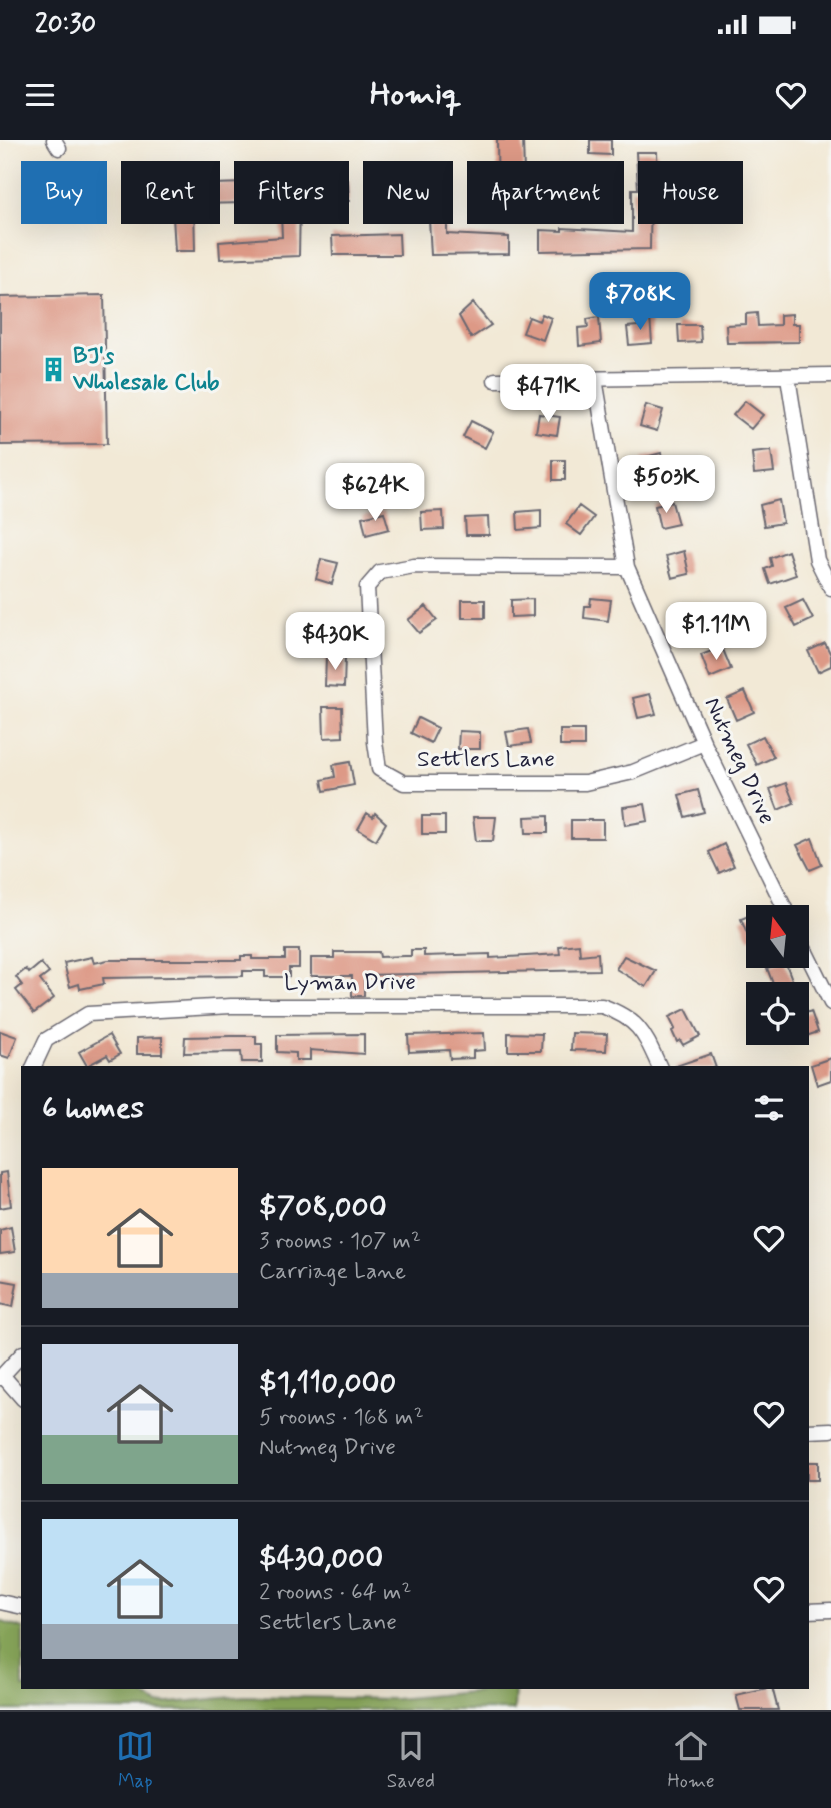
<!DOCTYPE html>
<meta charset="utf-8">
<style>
body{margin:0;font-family:Mynerve,sans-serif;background:#20242c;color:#f1f3f6;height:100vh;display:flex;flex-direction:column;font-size:26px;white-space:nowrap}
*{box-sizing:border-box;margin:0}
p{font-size:23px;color:#9ea1a6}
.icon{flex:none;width:38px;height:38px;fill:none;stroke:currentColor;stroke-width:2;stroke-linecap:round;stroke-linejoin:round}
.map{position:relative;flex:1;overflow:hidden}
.details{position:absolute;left:21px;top:926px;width:788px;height:623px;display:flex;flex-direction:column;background:#171b24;border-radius:0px;box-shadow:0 7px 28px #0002}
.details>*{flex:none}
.guide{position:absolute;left:21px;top:21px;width:789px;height:63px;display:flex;gap:14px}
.needle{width:46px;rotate:345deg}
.fabs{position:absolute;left:746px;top:765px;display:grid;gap:14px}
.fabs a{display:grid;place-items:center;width:63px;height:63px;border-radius:0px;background:#171b24;box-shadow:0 7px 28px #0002;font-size:35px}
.price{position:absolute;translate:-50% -60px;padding:0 16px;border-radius:14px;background:#fff;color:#222;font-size:23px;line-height:46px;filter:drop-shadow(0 2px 4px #0008)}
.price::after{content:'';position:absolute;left:50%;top:42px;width:21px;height:16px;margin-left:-10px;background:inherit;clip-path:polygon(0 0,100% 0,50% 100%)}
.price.active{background:#1f6fb2;color:#fff}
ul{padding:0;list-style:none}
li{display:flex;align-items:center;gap:21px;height:175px;padding:0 21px}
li+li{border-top:2px solid #363941}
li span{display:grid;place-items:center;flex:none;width:196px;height:140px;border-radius:0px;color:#555}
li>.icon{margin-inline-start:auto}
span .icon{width:84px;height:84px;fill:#fffc;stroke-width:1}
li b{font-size:30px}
h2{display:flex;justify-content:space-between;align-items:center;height:84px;padding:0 21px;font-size:30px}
.pill{padding:0 24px;border-radius:0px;background:#171b24;box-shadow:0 7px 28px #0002;font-size:24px;line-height:63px}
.pill.active{background:#1f6fb2;color:#fff}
.status{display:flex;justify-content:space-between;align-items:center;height:49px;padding:0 35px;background:#171b24;direction:ltr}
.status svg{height:19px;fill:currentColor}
header{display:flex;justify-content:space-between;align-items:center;height:91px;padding:0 21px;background:#171b24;font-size:32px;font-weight:700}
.tabs{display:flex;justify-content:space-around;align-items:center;height:98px;border-top:2px solid #363941;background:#171b24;font-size:19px;color:#9ea1a6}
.tabs a{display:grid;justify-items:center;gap:4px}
.tabs .active{color:#1f6fb2}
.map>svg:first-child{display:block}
</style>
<div class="status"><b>20:30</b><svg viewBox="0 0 49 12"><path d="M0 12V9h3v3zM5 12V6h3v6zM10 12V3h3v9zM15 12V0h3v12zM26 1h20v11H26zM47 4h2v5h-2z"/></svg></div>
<header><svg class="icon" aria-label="menu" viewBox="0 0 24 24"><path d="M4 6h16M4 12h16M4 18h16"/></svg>Homiq<svg class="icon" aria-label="heart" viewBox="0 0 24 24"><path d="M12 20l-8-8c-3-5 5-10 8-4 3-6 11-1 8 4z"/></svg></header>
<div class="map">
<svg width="831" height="1570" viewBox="0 0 831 1570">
<rect width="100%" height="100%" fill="#f6f6f2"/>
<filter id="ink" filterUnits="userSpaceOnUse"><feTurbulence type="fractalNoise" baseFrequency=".0143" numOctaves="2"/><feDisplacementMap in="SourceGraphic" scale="14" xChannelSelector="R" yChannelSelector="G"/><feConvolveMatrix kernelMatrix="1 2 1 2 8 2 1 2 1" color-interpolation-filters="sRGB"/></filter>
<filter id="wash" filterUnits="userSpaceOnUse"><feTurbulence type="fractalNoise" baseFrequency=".00686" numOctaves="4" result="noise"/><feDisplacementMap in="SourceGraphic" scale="28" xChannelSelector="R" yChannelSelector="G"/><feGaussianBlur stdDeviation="1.57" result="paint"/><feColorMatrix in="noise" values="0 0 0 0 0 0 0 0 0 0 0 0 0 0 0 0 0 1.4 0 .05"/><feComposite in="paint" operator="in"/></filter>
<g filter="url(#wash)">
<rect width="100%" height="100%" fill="#f2e9d6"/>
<path fill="#88a65a" stroke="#55644a" stroke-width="2" d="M0,1481l23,8v58h108l27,17 86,-8 150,3 121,-11 -1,22h-514z"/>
<g id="blocks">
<path fill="#dd9986" d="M497,0h26l2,65 -27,1z
M590,0h21v15l-21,-1z
M636,12h21l1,37h-7l-1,60 -110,2v-21l22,1v-3l70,4v-43h6z
M348,40l1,21 -49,1 -1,54 -79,3 -1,-17 63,-5 -2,-46 18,-1v-8z
M376,40h53v8h18v46l62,3v17l-78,1 -3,-54h-52z
M246,43l1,20 -53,1 1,47h-20l-2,-35 1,-12h3v-19z
M399,94l1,21h-67l-1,-19z
M104,155l3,149 -107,1v-148z
M473,163l18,22 -20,13 -12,-22z
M757,173l1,13 22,-1v-10l12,-1v10h7v18l-72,1 -1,-18 20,-1v-10z
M542,174l9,4 -8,22 -20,-7 6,-16 10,4z
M599,177l2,26 -22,3 -1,-18 10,-1 -1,-8z
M650,177l2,26 -23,2 -2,-18 11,-1 -1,-8z
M678,185h22l1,17 -22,1z
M745,261l18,14 -12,14 -18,-14z
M646,265l17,5 -6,21 -17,-5z
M539,274l21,3 -3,18 -21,-3z
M471,281l22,11 -8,16 -22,-11z
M771,311l3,21 -20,2 -2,-21z
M661,313l6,22 -19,5 -6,-22z
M553,320h12v20h-12z
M779,360l4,23 -19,3 -4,-21z
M672,362l6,22 -18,4 -5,-22z
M579,366l15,11 -13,18 -15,-11z
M541,370v18l-23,2 -1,-18z
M443,371l1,18 -22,1 -1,-18z
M384,372l5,17 -23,6 -4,-18z
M488,377l1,18h-23l-1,-17z
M684,411l5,23 -17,4 -6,-22z
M788,411l8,24 -26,9 -5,-15 7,-3 -2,-8z
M321,419l17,4 -6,21 -16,-5z
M591,458l20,2 -3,21 -24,-3 1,-12h5z
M533,459v17l-22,1v-17z
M462,460h23v18h-23z
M803,460l10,19 -17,8 -10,-19z
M701,465l9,20 -18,8 -8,-20z
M426,466l11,14 -18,13 -11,-13z
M322,474h19l1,21 -19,1z
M825,503l6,12v11l-13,6 -10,-21z
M722,507l9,22 -21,9 -9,-23z
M326,517h19l-1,30 -19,-1z
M745,551l9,21 -18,8 -9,-21z
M650,554l6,20 -18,4 -5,-20z
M323,567h19l1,30 -19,1z
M418,578l20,10 -7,15 -20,-10z
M528,589l3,14 -22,3 -3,-14z
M560,590h24v16h-24z
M459,591l21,1v17h-22z
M763,596l11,21 -17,8 -11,-21z
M350,622l4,23 -30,6 -2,-11 13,-3 -2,-12z
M786,643l8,20 -16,7 -8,-21z
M698,650l6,22 -19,5 -6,-22z
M645,664l3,17 -23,4 -2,-18z
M367,673l6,4 2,-4 11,10 -10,17 -18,-11z
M422,676h23v18h-23z
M548,676v17h-22l-1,-16z
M473,677h23l-3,24h-17z
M571,680h32v18h-32z
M812,698l10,27 -12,5 -13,-25z
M724,704l10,22 -15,7 -10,-21z
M758,772v23l-9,4 -8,-20z
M579,804l1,11 18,-2 1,17 -235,5v21h-12v-20h-41v-18h23v-6h45l1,5 24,-1h7v-6h13v6l66,-2v4l70,-4 -1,-8z
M285,810h14v18h-10v9h-24v-6h-22v5l-140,2 1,6 -24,5 -1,-5 -9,3 -6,-24 28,-6 2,6 14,-3h133v-4h11v3h33z
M624,816l32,15 -10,16 -30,-18z
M785,821l8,21 -18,7 -8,-21z
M41,823l8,10 -9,7 14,18 -20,15 -18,-23 6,-5 -6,-8 10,-8 3,4z
M686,869l14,27 -17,9 -3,-5 -3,2 -5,-11 3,-2 -6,-12z
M811,871l7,21 -18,6 -4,-21z
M0,891l17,6 -8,21 -9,-3z
M484,893l1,17 -12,1v7l-23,1 -1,-9 -40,2 -1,-17z
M508,893l34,1 -1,17h-33z
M572,893l35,1 -1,17 -35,-1z
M364,894v20l-54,-4v10h-14v-7l-19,-1v-17z
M109,895l11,19 -10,6 -3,-5 -20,11 -8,-14z
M231,896h25v8h6v18h-20l-1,-10 -57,1 1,-16z
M162,897v17h-25v-16z
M711,914l5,14h-39l-1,-2z
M831,918v22l-14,5 -6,-20z
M7,1032l4,34 -11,2v-35z
M11,1087l4,25 -15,2v-24z
M0,1140l17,3 -4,24 -13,-3z
M807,1322h11v18h-11z
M772,1547l6,23h-38l-4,-15z"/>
</g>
</g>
<g filter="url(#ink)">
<use href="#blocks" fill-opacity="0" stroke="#6b6871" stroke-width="2"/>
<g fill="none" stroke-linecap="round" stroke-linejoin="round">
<defs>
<path id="minor" d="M54,0l5,8
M788,237l29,183 14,28
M595,239l32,188 77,176 85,174
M495,240l336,-5
M627,427l-213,-1 -34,6 -13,15 8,155 4,27 25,14h181l48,-11 71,-29
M796,792l35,71
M33,928l13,-28 42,-26 143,-8h371c38,14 42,27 58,62
M3,1236l20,23
M0,1238l23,-25
M807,1291l24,-1
M0,1462l23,5
M807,1471l24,-1"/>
</defs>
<use href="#minor" stroke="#6b6871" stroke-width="17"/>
<use href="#minor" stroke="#fff" stroke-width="14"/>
</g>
</g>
<defs>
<symbol id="building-bare" viewBox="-9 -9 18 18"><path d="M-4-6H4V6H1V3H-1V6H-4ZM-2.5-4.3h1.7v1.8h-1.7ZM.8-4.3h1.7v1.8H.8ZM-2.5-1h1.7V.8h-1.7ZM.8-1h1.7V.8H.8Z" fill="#0f9aa8" stroke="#f6f6f2" stroke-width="2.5" paint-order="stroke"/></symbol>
</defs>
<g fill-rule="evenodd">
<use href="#building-bare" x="36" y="212" width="35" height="35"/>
</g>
<g text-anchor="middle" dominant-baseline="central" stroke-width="6" stroke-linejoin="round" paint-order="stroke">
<g font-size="23" font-weight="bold" fill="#0d838f" stroke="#f6f6f2" text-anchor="start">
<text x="73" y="217">BJ's<tspan x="73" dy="26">Wholesale Club</tspan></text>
</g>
<g font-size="23" fill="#22223b" stroke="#f6f6f2">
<text x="486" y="620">Settlers Lane</text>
<text transform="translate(739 621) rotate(65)">Nutmeg Drive</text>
<text x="350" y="843">Lyman Drive</text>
</g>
</g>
</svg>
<div class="fabs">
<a><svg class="needle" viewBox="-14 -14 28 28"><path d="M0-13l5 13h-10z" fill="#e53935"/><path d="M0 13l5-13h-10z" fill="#9ea1a6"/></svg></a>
<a><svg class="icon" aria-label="locate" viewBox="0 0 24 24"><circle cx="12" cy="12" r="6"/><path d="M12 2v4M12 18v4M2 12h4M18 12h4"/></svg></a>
</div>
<b class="price active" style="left:640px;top:192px">$708K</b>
<b class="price" style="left:548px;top:284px">$471K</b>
<b class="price" style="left:666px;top:375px">$503K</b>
<b class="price" style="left:375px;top:383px">$624K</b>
<b class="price" style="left:716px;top:522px">$1.11M</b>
<b class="price" style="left:335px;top:532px">$430K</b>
<div class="guide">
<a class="pill active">Buy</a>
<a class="pill">Rent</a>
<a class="pill">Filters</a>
<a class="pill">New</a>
<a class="pill">Apartment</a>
<a class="pill">House</a>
</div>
<section class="details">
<h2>6 homes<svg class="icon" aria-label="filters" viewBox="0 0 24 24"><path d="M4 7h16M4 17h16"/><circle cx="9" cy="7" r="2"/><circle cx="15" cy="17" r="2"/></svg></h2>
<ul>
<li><span style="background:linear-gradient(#ffd9b3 75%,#9aa5b1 0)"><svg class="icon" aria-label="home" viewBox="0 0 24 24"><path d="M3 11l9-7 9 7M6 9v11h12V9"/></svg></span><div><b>$708,000</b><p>3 rooms · 107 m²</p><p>Carriage Lane</p></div><svg class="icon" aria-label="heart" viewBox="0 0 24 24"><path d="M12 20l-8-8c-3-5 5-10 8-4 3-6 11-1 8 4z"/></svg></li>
<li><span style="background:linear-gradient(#c9d6e8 65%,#7fa58c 0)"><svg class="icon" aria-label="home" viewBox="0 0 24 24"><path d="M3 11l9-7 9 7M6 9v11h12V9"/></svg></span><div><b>$1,110,000</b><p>5 rooms · 168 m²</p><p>Nutmeg Drive</p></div><svg class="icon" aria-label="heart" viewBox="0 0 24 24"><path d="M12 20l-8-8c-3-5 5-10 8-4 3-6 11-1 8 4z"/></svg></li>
<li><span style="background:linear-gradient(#bfe0f5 75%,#9aa5b1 0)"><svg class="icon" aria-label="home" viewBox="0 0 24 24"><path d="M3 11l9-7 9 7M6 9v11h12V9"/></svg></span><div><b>$430,000</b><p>2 rooms · 64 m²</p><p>Settlers Lane</p></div><svg class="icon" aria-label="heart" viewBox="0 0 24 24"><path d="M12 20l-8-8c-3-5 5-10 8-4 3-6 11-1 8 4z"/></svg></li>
</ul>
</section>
</div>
<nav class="tabs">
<a class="active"><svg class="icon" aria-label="map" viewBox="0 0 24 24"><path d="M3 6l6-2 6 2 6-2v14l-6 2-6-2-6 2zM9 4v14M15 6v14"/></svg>Map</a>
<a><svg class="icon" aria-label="saved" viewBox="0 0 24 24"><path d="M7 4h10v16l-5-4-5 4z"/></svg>Saved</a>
<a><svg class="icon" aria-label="home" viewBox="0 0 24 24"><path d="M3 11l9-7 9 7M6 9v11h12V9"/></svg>Home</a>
</nav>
